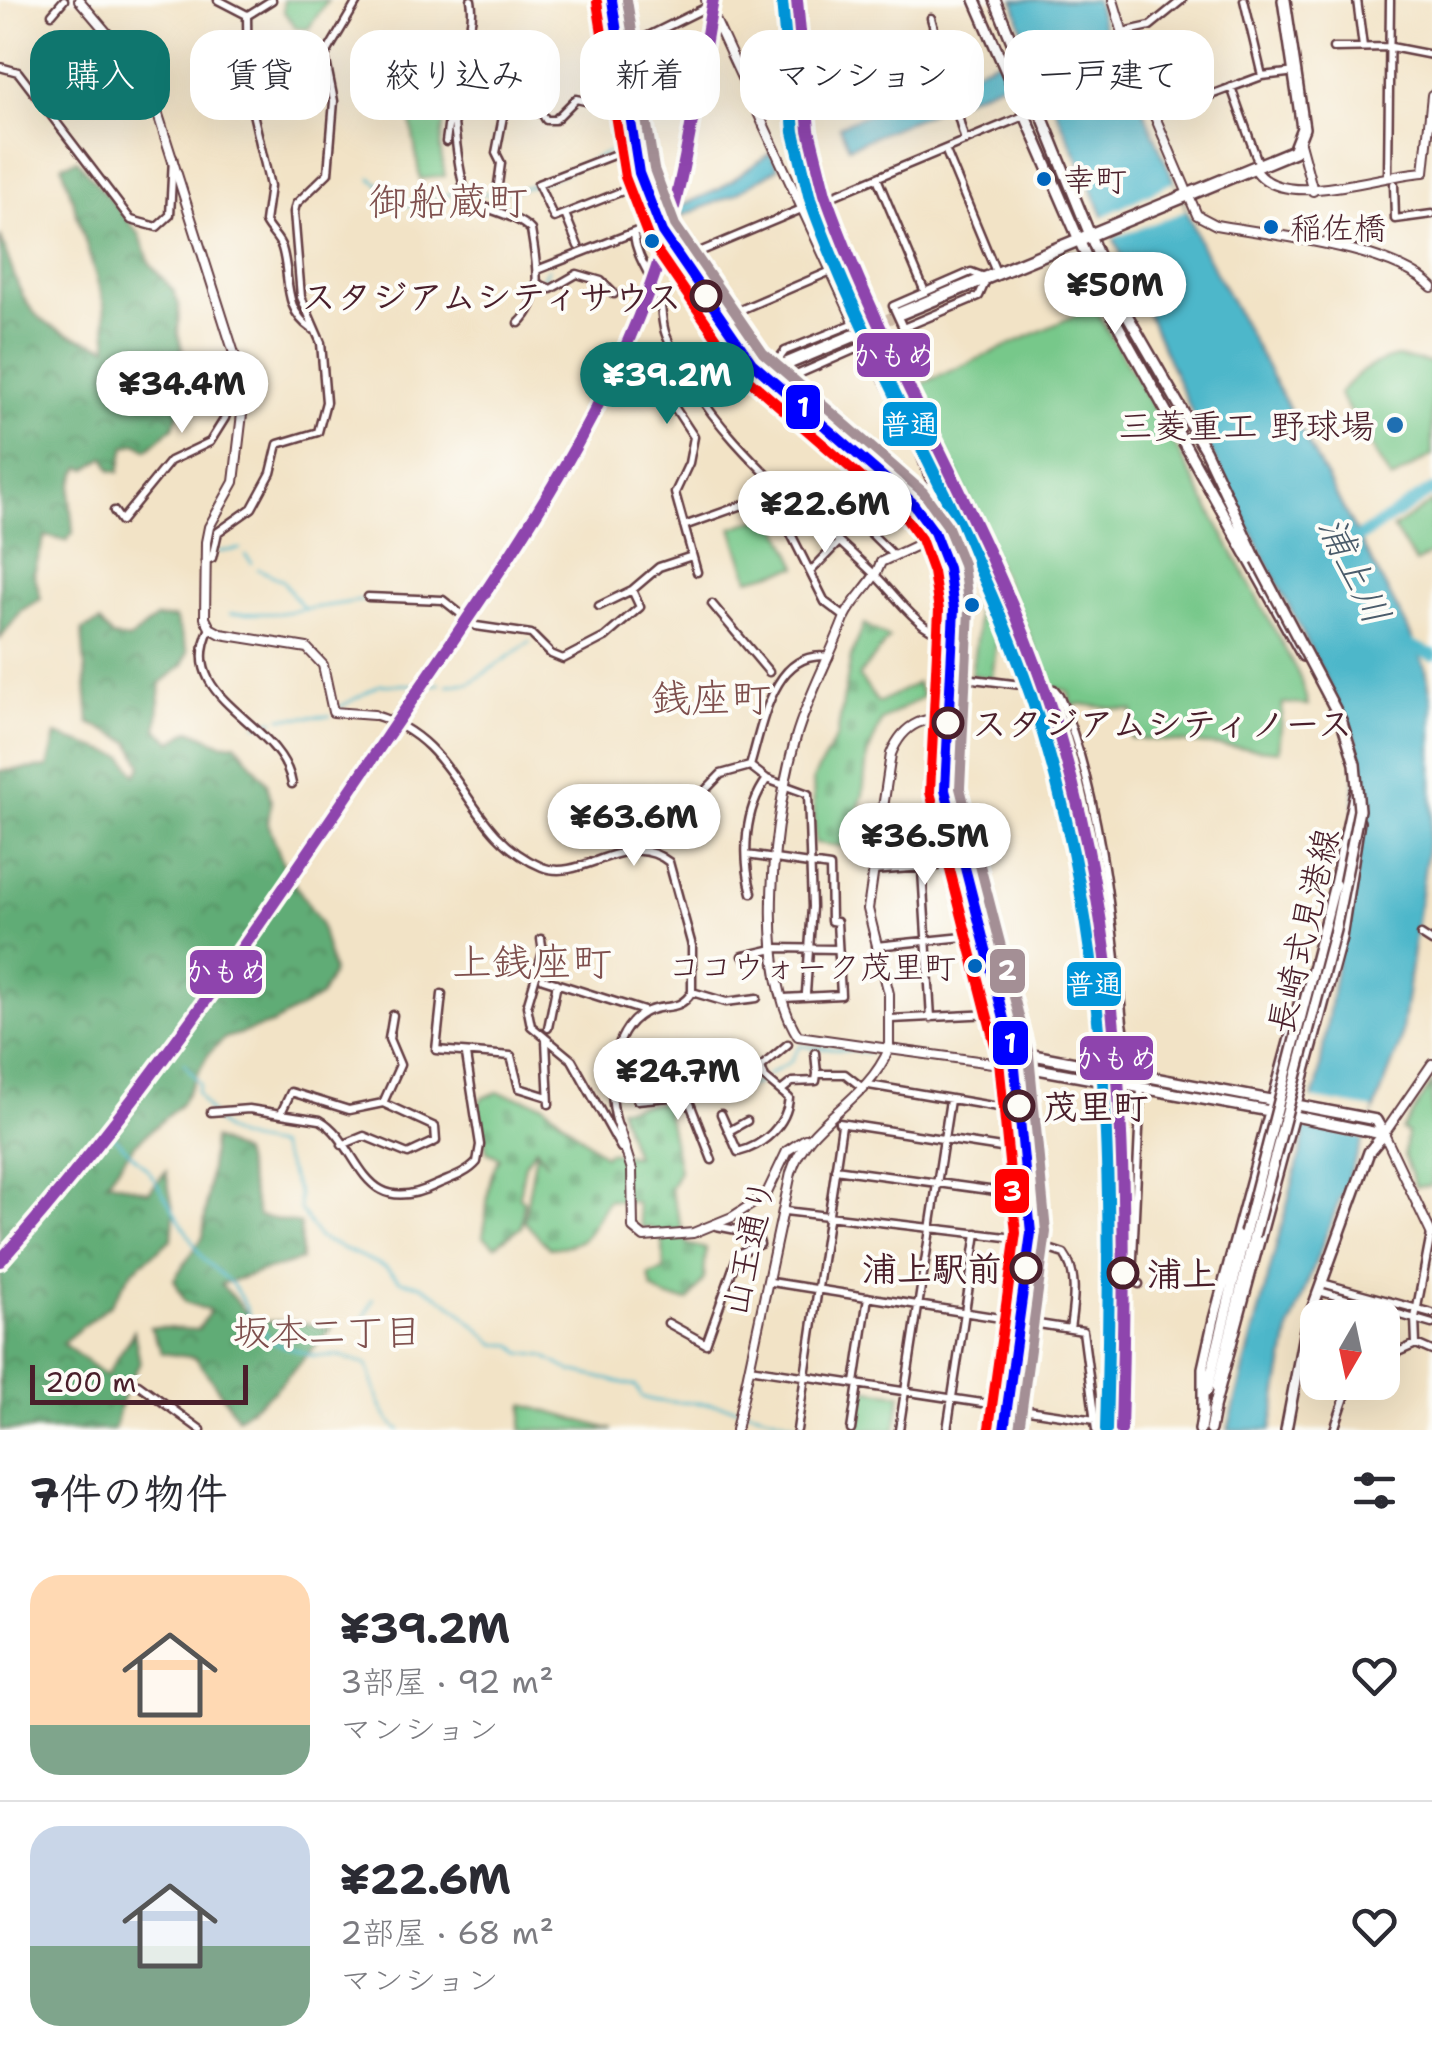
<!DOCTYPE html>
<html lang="ja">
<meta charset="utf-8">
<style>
body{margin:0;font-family:"Shantell Sans","Klee One",sans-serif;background:#f2f2f3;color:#2b2b33;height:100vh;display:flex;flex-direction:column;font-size:38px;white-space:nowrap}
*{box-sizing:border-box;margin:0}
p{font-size:32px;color:#7c7c81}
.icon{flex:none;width:55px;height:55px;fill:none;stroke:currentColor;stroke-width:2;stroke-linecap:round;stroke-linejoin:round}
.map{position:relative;height:1430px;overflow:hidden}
.sheet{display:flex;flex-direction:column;background:#fff;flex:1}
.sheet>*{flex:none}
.guide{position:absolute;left:30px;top:30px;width:1372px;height:90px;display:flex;gap:20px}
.needle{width:65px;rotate:189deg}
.fabs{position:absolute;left:1300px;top:1300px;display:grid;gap:20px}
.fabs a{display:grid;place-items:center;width:100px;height:100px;border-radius:20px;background:#fff;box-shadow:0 10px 40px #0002;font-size:50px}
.scale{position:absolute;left:30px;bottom:25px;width:218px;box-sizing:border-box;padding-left:10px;border:5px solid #4a1f2b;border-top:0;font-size:28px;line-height:35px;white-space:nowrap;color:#4a1f2b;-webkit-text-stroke:8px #fdfcf7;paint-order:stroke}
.price{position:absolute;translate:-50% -85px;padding:0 22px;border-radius:35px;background:#fff;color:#222;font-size:32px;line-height:65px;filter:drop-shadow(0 2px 5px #0008)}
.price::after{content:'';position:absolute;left:50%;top:60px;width:30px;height:22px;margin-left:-15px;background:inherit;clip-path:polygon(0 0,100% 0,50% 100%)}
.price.selected{background:#0f766e;color:#fff}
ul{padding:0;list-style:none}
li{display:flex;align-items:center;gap:30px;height:250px;padding:0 30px}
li+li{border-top:2px solid #e1e1e2}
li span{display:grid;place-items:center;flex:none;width:280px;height:200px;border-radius:30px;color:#555}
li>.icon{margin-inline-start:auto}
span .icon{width:120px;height:120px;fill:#fffc;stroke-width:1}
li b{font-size:42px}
h2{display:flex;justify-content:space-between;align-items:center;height:120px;padding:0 30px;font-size:42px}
.pill{padding:0 35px;border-radius:30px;background:#fff;box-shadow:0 10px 40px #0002;font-size:35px;line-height:90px}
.pill.selected{background:#0f766e;color:#fff}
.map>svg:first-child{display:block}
</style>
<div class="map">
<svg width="1432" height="1430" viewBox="0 0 1432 1430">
<defs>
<pattern id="forest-crowns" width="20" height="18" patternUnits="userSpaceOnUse" patternTransform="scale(2.5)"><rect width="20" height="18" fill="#61ac76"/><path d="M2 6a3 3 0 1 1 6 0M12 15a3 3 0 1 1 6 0" fill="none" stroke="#528b61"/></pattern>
<pattern id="cemetery-stones" width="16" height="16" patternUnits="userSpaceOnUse" patternTransform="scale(2.5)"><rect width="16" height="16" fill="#77c88a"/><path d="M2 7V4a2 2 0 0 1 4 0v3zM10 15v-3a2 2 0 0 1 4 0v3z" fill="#68ab77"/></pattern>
</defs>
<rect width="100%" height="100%" fill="#fdfcf7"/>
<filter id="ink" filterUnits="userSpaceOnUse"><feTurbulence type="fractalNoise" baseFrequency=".01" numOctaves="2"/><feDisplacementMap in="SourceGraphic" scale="20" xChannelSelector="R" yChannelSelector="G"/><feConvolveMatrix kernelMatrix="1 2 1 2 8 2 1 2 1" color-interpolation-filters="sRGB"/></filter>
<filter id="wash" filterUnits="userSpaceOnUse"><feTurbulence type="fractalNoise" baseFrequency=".0048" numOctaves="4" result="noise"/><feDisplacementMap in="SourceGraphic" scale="40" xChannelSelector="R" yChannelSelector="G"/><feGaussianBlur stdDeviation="2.25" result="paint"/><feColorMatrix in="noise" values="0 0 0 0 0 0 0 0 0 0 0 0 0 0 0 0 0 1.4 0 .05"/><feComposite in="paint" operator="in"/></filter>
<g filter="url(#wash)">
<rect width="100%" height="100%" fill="#f2e3c6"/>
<path fill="#77c88a" stroke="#60745a" stroke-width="2.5" d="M283,0h45l-20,29 -12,-1 -12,-16z
M446,106l-6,42 5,28 -25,3 -11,-70z
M1094,307l82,140 125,232 7,26 -25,-2 -4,48 -148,-13 2,-27 -54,-7 -7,3 -4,-16 -16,-4 -135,-301z
M1397,357l35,6v92l-41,25 -52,-86c17,-21 32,-31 58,-37z
M1432,502v50l-16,11 -23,-35z
M773,514l25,53 -49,12 -17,-51z
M982,588l16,45 -6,45 -21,-3 6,-43 -2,-42z
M1432,1083v103l-16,1 -12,-32 3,-22 -5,-3z
M862,1389l39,5 -6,36h-39z
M524,1405l89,25h-92z"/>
<path fill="url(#forest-crowns)" stroke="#566650" stroke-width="2.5" d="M77,160l63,75 10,29 23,26 6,15 -1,29 7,25 -20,11 4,24 7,-1 -1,11 14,6 -10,1 -6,16 -26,23 -10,-7 -12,4 -6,25 -8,-2 -6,-13 -18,12 -6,-2c-17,24 -9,39 -8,66l-7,8 -21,-5 -11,37 7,26 -19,11 -22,29v-404c27,78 26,89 108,112l-4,-43 -42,-139z
M156,618h19l13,33 -5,14 -22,18 -4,46 15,13 18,-12 32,14 14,-1 31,40 4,18 -3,22 17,46 35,53 13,50 -13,25 -48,27 -47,14 -16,15 -28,51 -47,41 -26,36 41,11 17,-21 8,44 -2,24 -40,32 -21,33 -49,39 44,33 28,-45 6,32 -15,27 -11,40h-114v-659l48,-4 8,-32 68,22 12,18 6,-10 -12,-23 -41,-19 -7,-93 18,-8 12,15 17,3z
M213,1139l29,14 16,63 42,8 1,36 -80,24 33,38 37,-1 41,7 -58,63 -36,27 -42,-60 -34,-5 -12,-26 48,3 12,-19 -25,-9 -11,-23 29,-42z"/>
<path fill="url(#cemetery-stones)" stroke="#60745a" stroke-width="2.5" d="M864,624l25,14 -30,38 19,27 39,-20 6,14 -41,23 -15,36 -4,39 -16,52 -32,-4 -2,-64 24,-43 14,-79z
M497,1092l46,12 61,52 4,-4 27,4 -16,-48 46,-6 14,68 -9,19 17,55 19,5 -2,30 -15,22 -21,-3 -16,-9 -3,-14 15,-5 -1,-26 -11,-16h-10l-6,-26 -28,-2c-21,32 -16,45 -59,48l-25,-27 12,-70 11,12 -11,-16 -11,17 -6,32 5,5 -3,26 -26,19 -12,-10c6,-25 1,-57 17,-78l-13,-6 -9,-47 4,-7z"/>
<path fill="#4db7ca" stroke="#4c6b7a" stroke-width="2.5" d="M1014,0h82l10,39h7l89,208 204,378 20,44 6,33v113l-32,229 -110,284 -19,102h-43l77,-294 -8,-6 20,-43 36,-227 3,-121 -158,-313 -161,-358 -188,79 -10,-21 188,-78z
M770,153l8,15 -44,27 -52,21 -4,-9 42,-18z"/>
<path fill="#f2e3c6" d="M1173,182l13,29 -75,28 -9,-22z
M1309,1098l65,11 -8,30 -67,-13z"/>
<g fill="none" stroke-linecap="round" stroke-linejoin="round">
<path stroke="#4db7ca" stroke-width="2.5" d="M371,178l37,28 53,-15
M468,191c48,12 109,-26 153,-44
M542,279l6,-10
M218,552l22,-3
M245,555l7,8
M258,569l24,11 22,29
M230,614l50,-1 85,-13
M448,685l22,-2 60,-41
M338,708l42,-23 60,-1
M281,718l49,-2
M257,725l17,-5
M645,1054c30,3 94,47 116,26
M184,1063l16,21 -3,8c26,44 32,46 81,54l20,46 2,18 19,28 66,29 16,14 20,4 34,22 40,37 18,1 8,8 23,3 27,15 65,15 6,11c21,8 45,4 69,7 29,3 57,12 86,20
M767,1075l23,-13 10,-16 67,6
M113,1136l36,35 55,89 28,24 15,24 4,18 15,6 3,9 44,15h29l25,9c9,22 11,51 33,65
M1323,1289l88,24
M1419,1316l13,4
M363,1321l10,-22"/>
<path stroke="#4db7ca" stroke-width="12" d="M1358,538l74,-48
M1402,642l30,13"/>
</g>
</g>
<g filter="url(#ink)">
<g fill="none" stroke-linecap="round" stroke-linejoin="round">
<path stroke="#d0bca7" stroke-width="11" stroke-dasharray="11 5.5" stroke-linecap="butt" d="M853,336l48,-23"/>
<defs>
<path id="minor" d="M218,0l29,15 1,77 22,94 -5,36c5,10 14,16 17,26 9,29 0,61 30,81
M471,0c5,28 -9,41 -17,67 -6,18 4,117 15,132 7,9 46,14 62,31 5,32 14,68 -12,93
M1244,0l18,76
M1357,0l6,47
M52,14l12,-14
M248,15l24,-15
M931,18l34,123
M1123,32l27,-6 32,-26
M610,48l20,-3 79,-39
M1333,48l58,-1 41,8
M523,55l12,17 -3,25 14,23h9l21,-21 18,4 25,-3
M0,67l18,5 113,148 26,7 13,-12 3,-57
M1231,87l28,78
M1154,116l108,-40 34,-4
M446,142l5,-38 4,-2
M945,149l51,123
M626,150l-88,34 16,34 79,-31
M1388,174l2,-174
M877,178l48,114
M1394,184l1,35 37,-5
M497,192l4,-29 -5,-10 9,-47 27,-9
M565,214l13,32
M634,235c3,25 18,40 25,63 4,12 2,25 7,37 40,100 136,169 210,241 30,30 44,60 89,65
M692,255l346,-145
M537,270l113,-44
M539,284l12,5 26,-15 24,7 13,13
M733,313l98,-42
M855,323l-70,28 -14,18 23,7 71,-31
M903,328l76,-32 8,-18 -16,-6 -78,34 32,70
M629,362l7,13 35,27 23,35 -5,26 -14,30 22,79
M703,399l49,-21
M910,429c121,193 178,416 196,641
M916,444l30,77
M830,493l62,61
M114,511l7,10 49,-60 40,-19 15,-24 15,-44
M684,526l98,-35
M205,561l7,-3 6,-26 34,-24 19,-35 7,-29 40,-12 8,-30 -5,-59 -20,-46 -7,-85 2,-8 32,-31 6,-72 -9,-45 33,-56
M810,572l28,-29
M368,597l75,3 33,26 55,8 20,20 12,5 42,-22 35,-30 -8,-17 27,-23 33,-11
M712,604l57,68
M599,606l33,-16
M845,617l-20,-15 -40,-80 15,-16 66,-30
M210,628c-36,73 72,92 82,156
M941,675l113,14 5,6c41,97 53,223 64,328 2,18 14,31 14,51
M374,715c91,26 87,118 168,152 40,16 85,-39 127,-5l23,84v46c-14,22 -30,10 -48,21 -35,19 -38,83 -25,116
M750,766l17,13 41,15 4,113 -6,86
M669,810l19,-2 33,-34 29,-8c12,-39 23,-118 79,-109
M747,855l83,12 1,54 6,1 4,73 -57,3
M922,870l9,148
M872,871l102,-8
M752,893c-10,-37 -8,-83 15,-114
M1421,935l11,7
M541,939l2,13 -16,54 4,20 41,34 49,88 5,1
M876,946l117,-12
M743,956l35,-8 60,1
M543,979l101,32
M692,992l34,10 31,-4
M442,994l-6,56 75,6 8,32 29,9
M891,1019l101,-5
M548,1028l9,-45
M546,1040l3,64
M815,1053l2,21
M869,1085l141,24
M782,1090l10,-8 24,-1 1,-7h28l19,15
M637,1100l32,-3 7,-8 10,4 26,67
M211,1112l38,-3 71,11c41,23 39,102 116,65 13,-6 31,-11 41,-23l3,-17 -14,-90
M281,1113l10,-21 58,18 34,-7 17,-38 -11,-26 4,-24
M721,1114l17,38c25,-6 49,-27 51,-54l-24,-20 -4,-11 27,-23
M839,1123l175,27
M729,1131l18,-10
M342,1145l22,-9 44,18 28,-13 -1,-14 -52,-24
M835,1169l183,25
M785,1211l230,27 49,16c15,20 9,52 6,75
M771,1282l312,49 13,99
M1322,1283l110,30
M1139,1284l-7,-5 9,-191
M1319,1291l113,33
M1311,1311l13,7
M668,1323l38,21 32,-90 22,-10 -3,-10 -41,-8
M1382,1329l9,-17
M1416,1344l-1,-26 16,-84
M1382,1359l34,-15 16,7
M749,1368l346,52
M855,1383l13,-86
M138,1384l63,46
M797,1430l45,-305
M851,1430l7,-46
M899,1430l51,-330
M947,1430l30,-197
M1334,1430l16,-48"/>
<path id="tertiary" d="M79,0l51,60 25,45 90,283 -11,94 -25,45 -3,15 -1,76 5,10 11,6 86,14 16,17 10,47 41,3
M706,0l159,345 45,84
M1113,0l19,63 65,152 19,10c56,10 177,22 216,62
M1300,143l13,48
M1254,167c24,46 127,7 170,5l8,-77
M949,530l-68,32c-7,21 -26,34 -36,55 -15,40 -37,79 -49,120 -22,76 -42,229 2,299l91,13v-55l-21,-85 23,-155c13,-33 35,-37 67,-37
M1432,1064l-48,70 48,101
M619,1129l13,41 1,58 11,9 49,-4 39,-16 34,-22 21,-44 18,-12
M736,1430l55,-257c16,-54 74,-68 98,-124l118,16"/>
<path id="secondary" d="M975,0l134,309 194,347
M995,0l116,287 94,163 52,111
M1334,889l21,-97
M1010,1064l265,48
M1007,1065l20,-11 17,3 332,63 8,14
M1290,1115l92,19
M1217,1388l37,-152
M1207,1391l38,-158
M1213,1411l128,-473 18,-116
M1203,1414v-46l11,-49 89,-329
M1200,1430l3,-19
M1210,1430l4,-21
M1286,1430l19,-101 64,-177 15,-18"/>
<path id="trunk" d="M603,0l31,187 26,59 93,132 161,141 20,34 10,51 -9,182 72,279 13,130 2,62 -27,173
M625,0l6,59 22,123 18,41 100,146 141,114 37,47 14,43 4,46 -11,170 71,265 17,193 -29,183
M901,313l393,-162 9,-23 -19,-128
M753,378l100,-42"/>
</defs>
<use href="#minor" stroke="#633c42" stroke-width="11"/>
<use href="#tertiary" stroke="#633c42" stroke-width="12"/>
<use href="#secondary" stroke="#633c42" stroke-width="14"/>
<use href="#trunk" stroke="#633c42" stroke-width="16"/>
<use href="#minor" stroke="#fff" stroke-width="6"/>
<use href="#tertiary" stroke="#fff" stroke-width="8"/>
<use href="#secondary" stroke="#fff" stroke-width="9"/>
<use href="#trunk" stroke="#fff" stroke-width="11"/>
<defs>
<path id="secondary-bridge" d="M1245,1233l90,-349
M1254,1236l81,-306 24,-120 -4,-46 -13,-42 -85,-161"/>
</defs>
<use href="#secondary-bridge" stroke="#633c42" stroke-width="14" stroke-linecap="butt"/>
<use href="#secondary-bridge" stroke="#fff" stroke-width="9"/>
<defs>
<path id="rail-1" d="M797,0l12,130 16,64c60,170 161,325 220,497 82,239 83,489 76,739
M0,1261c145,-163 264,-343 386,-523 96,-142 200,-281 261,-443 36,-94 48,-196 66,-295"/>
<path id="rail-2" d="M782,1l12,131 16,67c61,171 162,325 221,497 81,238 82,486 75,734"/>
</defs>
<use href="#rail-1" stroke="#fdfcf7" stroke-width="20"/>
<use href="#rail-2" stroke="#fdfcf7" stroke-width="20"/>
<use href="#rail-1" stroke="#8e44ad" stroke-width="12"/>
<use href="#rail-2" stroke="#0095d9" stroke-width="12"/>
<defs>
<path id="tram-1" d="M612,0l27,173 23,59 90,131 160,139 22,30 14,36 6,41 -9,181 69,268 17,175 -27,197"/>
<path id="tram-2" d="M597,2l28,175 24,62 92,134 160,139 20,27 12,33 6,38 -9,182 69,269 17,172 -27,195"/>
<path id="tram-3" d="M627,0l27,169 21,56 88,128 160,139 24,33 16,39 6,46 -9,178 69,267 17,177 -27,198"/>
</defs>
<use href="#tram-1" stroke="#fdfcf7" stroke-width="18"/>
<use href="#tram-2" stroke="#fdfcf7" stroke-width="18"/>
<use href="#tram-3" stroke="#fdfcf7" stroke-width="18"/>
<use href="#tram-1" stroke="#00f" stroke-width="10"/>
<use href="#tram-2" stroke="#f00" stroke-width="10"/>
<use href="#tram-3" stroke="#a48f95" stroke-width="10"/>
</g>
</g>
<g fill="#0065bd" stroke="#fdfcf7" stroke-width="4">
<circle cx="1044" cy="179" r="9"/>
<circle cx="1271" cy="227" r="9"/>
<circle cx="652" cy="241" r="9"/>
<circle cx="972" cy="605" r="9"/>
<circle cx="975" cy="966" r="9"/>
</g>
<g fill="#fdfcf7" stroke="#4a1f2b" stroke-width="5">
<circle cx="706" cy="296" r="14"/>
<circle cx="948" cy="723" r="14"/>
<circle cx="1019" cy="1106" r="14"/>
<circle cx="1026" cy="1268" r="14"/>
<circle cx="1123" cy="1273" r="14"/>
</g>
<circle fill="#1f6fb2" stroke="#fdfcf7" stroke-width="4" cx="1395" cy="425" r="10"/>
<g text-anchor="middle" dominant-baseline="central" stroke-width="8" stroke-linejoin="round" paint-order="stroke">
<g font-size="32" fill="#4a1f2b" stroke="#fdfcf7" text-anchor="start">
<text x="1063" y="179">幸町</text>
<text x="1290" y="227">稲佐橋</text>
<text x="956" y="966" text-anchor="end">ココウォーク茂里町</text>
</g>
<g font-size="35" font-weight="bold" fill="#4a1f2b" stroke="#fdfcf7" text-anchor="start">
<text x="682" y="296" text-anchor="end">スタジアムシティサウス</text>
<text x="972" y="723">スタジアムシティノース</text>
<text x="1043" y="1106">茂里町</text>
<text x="1002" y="1268" text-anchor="end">浦上駅前</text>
<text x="1147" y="1273">浦上</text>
</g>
<g font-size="35" fill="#4a1f2b" stroke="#fdfcf7" text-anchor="end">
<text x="1375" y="425">三菱重工 野球場</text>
</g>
<g font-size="35" fill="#4a1f2b" stroke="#fdfcf7">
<text transform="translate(1303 931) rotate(-77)">長崎式見港線</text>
<text transform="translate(748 1247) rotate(-78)">山王通り</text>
</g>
<g font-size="38" font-style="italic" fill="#4b5c6b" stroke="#fdfcf7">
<text transform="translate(1355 570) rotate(64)">浦上川</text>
</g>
<g font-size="38" fill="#7f504e" stroke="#fdfcf7">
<text x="327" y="1331">坂本二丁目</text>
</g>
<g font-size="40" fill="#7f504e" stroke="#fdfcf7">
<text x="448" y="201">御船蔵町</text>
<text x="711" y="698">銭座町</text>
<text x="532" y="962">上銭座町</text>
</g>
</g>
<g stroke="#fdfcf7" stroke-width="4">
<rect x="855" y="331" width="77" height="48" rx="10" fill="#8e44ad"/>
<rect x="784" y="383" width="38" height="48" rx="10" fill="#00f"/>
<rect x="881" y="400" width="58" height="48" rx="10" fill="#0095d9"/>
<rect x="988" y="947" width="39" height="48" rx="10" fill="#a48f95"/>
<rect x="188" y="948" width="76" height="48" rx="10" fill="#8e44ad"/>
<rect x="1065" y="960" width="58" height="48" rx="10" fill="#0095d9"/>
<rect x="991" y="1019" width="39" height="48" rx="10" fill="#00f"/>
<rect x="1078" y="1034" width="77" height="48" rx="10" fill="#8e44ad"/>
<rect x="993" y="1167" width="38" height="48" rx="10" fill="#f00"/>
</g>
<g font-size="28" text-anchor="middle" font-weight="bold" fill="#fff">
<text x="893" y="365">かもめ</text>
<text x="803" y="417">1</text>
<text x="910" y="434">普通</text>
<text x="1007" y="980">2</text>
<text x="226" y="981">かもめ</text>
<text x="1094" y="994">普通</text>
<text x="1010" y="1053">1</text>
<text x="1116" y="1068">かもめ</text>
<text x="1012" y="1201">3</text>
</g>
</svg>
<div class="fabs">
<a><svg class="needle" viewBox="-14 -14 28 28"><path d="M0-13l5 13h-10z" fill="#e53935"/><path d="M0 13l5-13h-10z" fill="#7c7c81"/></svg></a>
</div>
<div class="scale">200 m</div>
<b class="price" style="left:1115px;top:337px">¥50M</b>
<b class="price selected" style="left:667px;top:427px">¥39.2M</b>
<b class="price" style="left:182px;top:436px">¥34.4M</b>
<b class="price" style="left:825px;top:556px">¥22.6M</b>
<b class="price" style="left:634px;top:869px">¥63.6M</b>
<b class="price" style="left:925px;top:888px">¥36.5M</b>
<b class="price" style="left:678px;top:1123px">¥24.7M</b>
<div class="guide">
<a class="pill selected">購入</a>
<a class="pill">賃貸</a>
<a class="pill">絞り込み</a>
<a class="pill">新着</a>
<a class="pill">マンション</a>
<a class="pill">一戸建て</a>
</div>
</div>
<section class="sheet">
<h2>7件の物件<svg class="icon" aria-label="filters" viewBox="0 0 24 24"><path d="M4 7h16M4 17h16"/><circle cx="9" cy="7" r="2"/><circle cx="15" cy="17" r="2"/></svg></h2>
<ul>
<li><span style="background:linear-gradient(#ffd9b3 75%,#7fa58c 0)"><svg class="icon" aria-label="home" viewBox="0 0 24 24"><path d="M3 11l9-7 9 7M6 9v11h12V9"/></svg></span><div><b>¥39.2M</b><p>3部屋 · 92 m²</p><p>マンション</p></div><svg class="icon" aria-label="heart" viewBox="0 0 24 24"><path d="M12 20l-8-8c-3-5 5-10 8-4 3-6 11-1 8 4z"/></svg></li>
<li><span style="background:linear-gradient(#c9d6e8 60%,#7fa58c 0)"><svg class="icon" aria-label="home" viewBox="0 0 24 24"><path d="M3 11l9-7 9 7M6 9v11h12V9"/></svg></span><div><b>¥22.6M</b><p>2部屋 · 68 m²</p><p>マンション</p></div><svg class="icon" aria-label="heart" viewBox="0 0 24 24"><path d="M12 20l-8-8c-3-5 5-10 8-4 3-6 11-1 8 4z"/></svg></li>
</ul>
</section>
